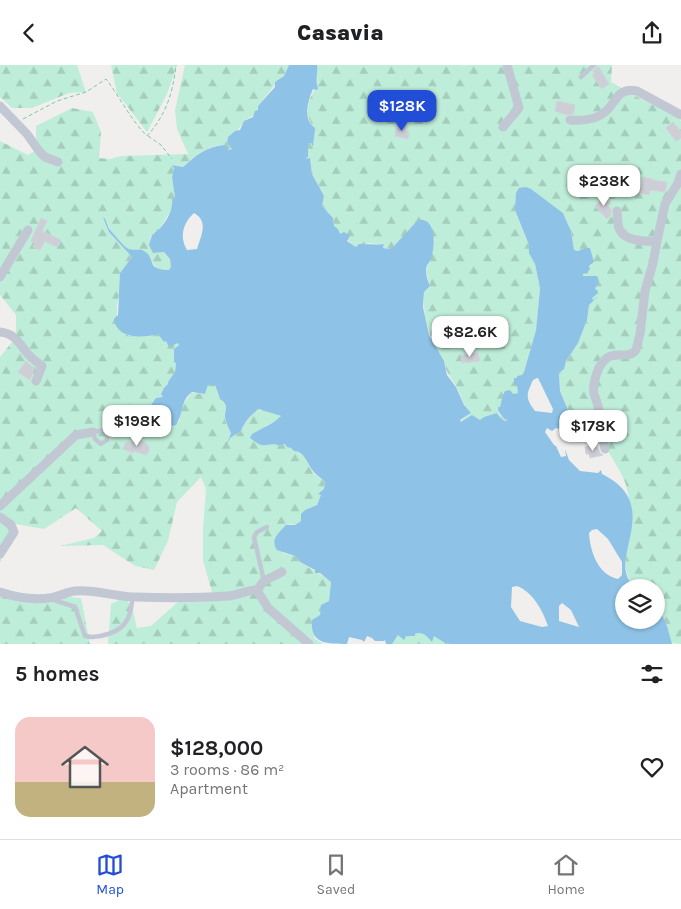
<!DOCTYPE html>
<meta charset="utf-8">
<style>
body{margin:0;font-family:Karla,sans-serif;background:#f2f2f2;color:#202124;height:100vh;display:flex;flex-direction:column;font-size:19px;white-space:nowrap}
*{box-sizing:border-box;margin:0}
p{font-size:16px;color:#757577}
.icon{flex:none;width:28px;height:28px;fill:none;stroke:currentColor;stroke-width:2;stroke-linecap:round;stroke-linejoin:round}
.map{position:relative;height:579px;overflow:hidden}
.details{display:flex;flex-direction:column;background:#fff;flex:1}
.details>*{flex:none}
.controls{position:absolute;left:615px;top:514px;display:grid;gap:10px}
.controls a{display:grid;place-items:center;width:50px;height:50px;border-radius:50%;background:#fff;box-shadow:0 1px 4px #0004;font-size:25px}
.price{position:absolute;translate:-50% -42px;padding:0 11px;border-radius:10px;background:#fff;color:#222;font-size:16px;line-height:32px;filter:drop-shadow(0 1px 2px #0008)}
.price::after{content:'';position:absolute;left:50%;top:30px;width:15px;height:11px;margin-left:-8px;background:inherit;clip-path:polygon(0 0,100% 0,50% 100%)}
.price.selected{background:#224ed7;color:#fff}
ul{padding:0;list-style:none}
li{display:flex;align-items:center;gap:15px;height:125px;padding:0 15px}
li+li{border-top:1px solid #e0e0e0}
li span{display:grid;place-items:center;flex:none;width:140px;height:100px;border-radius:15px;color:#555}
li>.icon{margin-inline-start:auto}
span .icon{width:60px;height:60px;fill:#fffc;stroke-width:1}
li b{font-size:21px}
h2{display:flex;justify-content:space-between;align-items:center;height:60px;padding:0 15px;font-size:21px}
header{display:flex;justify-content:space-between;align-items:center;height:65px;padding:0 15px;background:#fff;font-size:22px;font-weight:800}
.menu{display:flex;justify-content:space-around;align-items:center;height:70px;border-top:1px solid #e0e0e0;background:#fff;font-size:14px;color:#757577}
.menu a{display:grid;justify-items:center;gap:2px}
.menu .selected{color:#224ed7}
.map>svg:first-child{display:block}
</style>
<header><svg class="icon" aria-label="back" viewBox="0 0 24 24"><path d="M15 5l-7 7 7 7"/></svg>Casavia<svg class="icon" aria-label="share" viewBox="0 0 24 24"><path d="M12 15V3M7 8l5-5 5 5M5 13v7h14v-7"/></svg></header>
<div class="map">
<svg width="681" height="579" viewBox="0 0 681 579">
<defs>
<pattern id="forest-firs" width="22" height="20" patternUnits="userSpaceOnUse" patternTransform="scale(1.25)"><rect width="22" height="20" fill="#beedd9"/><path d="M5 1l3.5 6h-7zM16 11l3.5 6h-7z" fill="#a5cdbc"/></pattern>
</defs>
<rect width="100%" height="100%" fill="#f1efee"/>
<path fill="url(#forest-firs)" d="M0,0h77l9,27 -17,1 -37,15h-20l-12,-11z
M111,0h66l-10,29 -20,38 -30,-39z
M185,0h104l-5,11c-7,3 -19,23 -26,30 0,11 -10,10 -15,17 -6,8 -8,12 -16,20l5,6 -3,2 -8,-6c-16,2 -27,11 -38,22l-10,-2 1,6 -2,6 3,21 -2,9 -16,26 -5,2 -2,3 5,15 9,-1 6,7 1,8 -2,3c-11,-1 -16,-1 -18,-13l-12,-8 -9,1 -3,-2 -16,-16 -5,-14 3,14 23,25 -12,16v17l-3,15v22l12,9 29,-2 6,7 14,2 1,2 -5,3 2,14 -1,11 -22,41 3,3 23,5 3,-16 9,-13 14,1 3,-9h7l3,10 9,11 -2,14 6,13 -2,4 -3,10 3,-9 12,-7c1,-6 3,-6 6,-10 3,-2 4,-7 7,-10 6,-5 22,2 27,6l-7,5 -9,4v19l11,-1 4,2 5,-2 20,13 8,16 12,9 -1,7 -7,16 -12,5 -4,11 -6,4 -6,-1 -6,29 12,3 5,6 31,19 -2,20 -8,4v6l-7,27 9,6h-215l3,-40 14,-7 7,10 5,21 14,-2 28,-25 34,-5 -10,-36v-31l3,-40 -5,-12 -24,25 -9,39 -14,29 -19,-4 -32,-21 -43,1 34,-8 8,-7 -26,-23 -32,21 -34,-6 4,12 3,3 -4,-1 -2,2 -11,24v-206l16,-20v-22l-16,-20v-154l28,14 8,-5v-24l36,-18 21,4 8,20 -2,26 11,1 11,-3 67,-2 -11,-25 -2,-19z
M317,0h145l2,1 3,-1h145l-1,17 30,17 35,17 5,5v523l-10,-1c-5,-20 -15,-36 -15,-56l-22,-2c-20,-18 3,-54 -3,-78 -2,-7 -3,-15 -5,-22 -5,-14 -15,-28 -22,-41l-31,-3 1,-9 -3,-4 -3,-19 -8,-19 -1,-17 19,-31 9,-22 2,-15 3,-5 -1,-2 5,-7 -13,-15v-3l10,-10 -9,-15 -6,3 -4,-1 -3,-19 -8,-18 -23,-17 -25,14 14,35 1,8 5,11 5,24 -4,42 -12,42 -7,14 1,7 -5,1 -15,14 5,11 4,1v2l-5,-2 -4,-7 -18,7 -5,-1 -14,3 -1,-1 10,-7c-7,-9 -9,-19 -14,-28 -6,-10 -9,-12 -12,-24 -2,-7 -9,-13 -11,-20 -7,-16 -10,-32 -9,-50l6,-6 -4,-16 5,-11 -13,-39 -10,13 -17,16 -8,-1 1,-3 -14,-2 -14,4 -16,-13 -6,-8 -1,-8 -11,-12 2,-10 -12,-22 -2,-16 -5,2v-2l3,-1v-13l3,-1 2,4v-8l2,-5 -8,-20 2,-13 8,-17z
M0,524l4,6h39l38,3 9,46h-90z
M420,567l4,2 8,8 2,-7 17,9h-59l6,-9 16,1 1,-2z"/>
<path fill="#8ec3e7" fill-rule="evenodd" d="M289,0h28c1,8 -2,16 1,23l-1,2 -4,-1c-5,12 -11,30 2,39 0,7 -2,12 -2,19l-2,-4 -3,1v13l-3,2 5,-1 2,16 12,22 -2,10 11,12 1,8 4,3 2,5 4,-2 6,4 -3,5 9,6 3,-3c3,0 23,1 25,0l-1,4 6,1v-1l1,1 4,-3 24,-26c19,-3 17,27 13,39 -2,4 -5,7 -5,11 0,6 2,11 4,16l-6,6 -1,15 6,28 15,26 3,14 9,12 8,18 7,8 -11,7 1,2 11,-7 8,5 4,-3 13,-4 5,7 5,1v-1l-3,-1 -6,-9v-3h2l3,-12 2,-4 5,-1 3,4 5,-1 -1,-7 -3,-2v-6h3v-2l5,-1 2,-3 12,-42 4,-42 -5,-24 -6,-11v-8l-14,-35 1,-17 3,-5 7,-1 5,2 32,24 8,18 3,19 4,1 6,-3h6l4,14 -5,4 1,3 -3,4h-4v3h14l2,5 -4,8 2,1 2,5 -1,-2 -6,5 1,2 6,-5 -10,10 -2,15 -9,23 -12,18 -2,8 -5,4 1,18 12,28 1,4 -2,5 3,4 -4,-4 -2,2 -5,-5 -2,4 -5,-1 -4,3 -5,-3 -2,4 9,13 2,1 5,11 5,-1 -1,-7 4,11 11,11 18,2 3,-3 1,4c63,31 5,84 30,110 3,3 10,3 15,3h-23v33h32v-18l11,24 5,18h-221l-6,-1 -11,-7 -2,6c-6,-6 -9,-11 -17,-8v2h-9l-2,4 -6,-5 -6,9h-6l-1,-4 -1,1h-9l-3,-3 -5,-2 -3,6 -2,-2 -13,-3 -2,7c-21,0 -37,0 -35,-24l8,-5 1,-10 8,-4 2,-19 -11,-9h-5v-3l-15,-8 -5,-6 -18,-6c-7,-11 1,-16 9,-25h9l6,-4v-7l4,-4 12,-5 4,-10 -3,-1 6,-5 1,-7c-4,-4 -10,-8 -12,-11 -6,-8 -8,-19 -19,-20l-3,-3 -4,-1 -2,-3 -5,2c-7,-4 -11,0 -18,-1 -4,-1 -8,-4 -12,-7l2,-4 22,-12 7,-6 -22,-7c-5,2 -17,16 -18,22l-11,7 -6,13 7,-18c-2,-4 -4,-8 -5,-12 -4,-10 6,-14 -6,-22l-5,-14h-7l-3,9 -13,-2c-12,9 -8,21 -16,33 -12,3 -21,-8 -27,-17l7,-10 7,-1 -2,-3 3,-6 4,-4v-2l7,-10 1,-9 -2,-1v-13l5,-4 -1,-2 -9,4 -3,-6 -2,1 -6,-8c-14,4 -41,6 -44,-15l4,-4 2,-42 12,-16 -23,-25 -6,-15c4,3 4,8 7,13 3,3 15,18 19,19 5,2 10,-1 15,2 14,9 0,18 25,19l2,-3 -1,-8 -6,-7 -11,1 -4,-8 3,-10c10,-6 22,-23 20,-36l3,-1 -3,-21 2,-8 -2,-4 11,2c13,-12 24,-21 42,-22l4,5 3,-1 -5,-6 1,-6 7,-6 5,-1 4,-9 9,-4 2,-6 3,-1v-4l17,-19v-5l9,-6zM194,148c15,8 7,23 3,36l-10,1c-8,-13 -4,-27 7,-37zM538,313l15,31 -1,4 -17,-2c-6,-8 -10,-14 -5,-24 2,-5 2,-8 8,-9zM597,464l11,10 14,23v13l-4,4c-20,-4 -28,-28 -29,-46l3,-3zM517,521c16,6 26,25 31,40l-6,1 -22,-6 -9,-14 1,-20zM562,538l9,7 8,17 -20,-6v-15z"/>
<path fill="#cecfd6" stroke="#d2d3da" d="M598,1l11,18 -7,5 -10,-14 3,-1 -2,-3z
M557,36l18,4 -2,9 -6,1 -12,-4z
M673,57l8,10v6l-5,3 -10,-13z
M397,60l9,1v5h3l-1,8 -13,-3z
M643,112l9,2 -1,1 16,2 -2,10 -15,-2 -1,5 -10,-2z
M605,131l6,7 -3,3 3,3v6l-4,4 -12,-13z
M41,153l6,3 -5,10 19,9 -4,7 -12,-6 -5,9 -7,-3 2,-4 -4,-2z
M471,288h7l2,8 -18,2 -1,-7z
M26,296l8,8 -4,11 -12,-8z
M135,373l11,5 3,4v4l-3,4 -12,-4 -1,2 -10,-4 3,-7h7z
M592,381l1,2 5,-1 2,6 3,2 -13,3 -1,-4h-3l-1,-7z"/>
<g fill="none" stroke-linecap="round" stroke-linejoin="round">
<path stroke="#78c9b1" stroke-width="1" stroke-dasharray="4 2.5" stroke-linecap="butt" d="M23,54l34,-18 29,-9 20,-13c14,18 24,40 41,57 19,-21 26,-43 29,-71
M148,71l13,9 11,14"/>
<path stroke="#c2c8d3" stroke-width="4.5" d="M581,12l13,-12
M100,366h4l3,4v5l-6,4 -6,-5 -2,-7z
M264,516l-10,-44 3,-5 10,-5
M51,534l24,8 10,29c12,3 36,-3 42,-16 4,-6 4,-15 6,-22"/>
<path stroke="#c2c8d3" stroke-width="9" d="M0,41l27,28 12,17 6,6 13,5
M570,55c12,1 26,0 35,-8 12,-10 12,-25 32,-21l44,24
M503,62l16,-19 -12,-43
M617,146c1,5 0,12 2,17 4,13 26,14 38,13
M0,212l28,-47
M0,267c14,1 19,11 27,21 4,5 10,9 15,13l-6,15
M605,384c-3,-13 -3,-26 -6,-39 -1,-6 -3,-10 -5,-16 -2,-10 4,-30 13,-36 9,-7 21,2 29,-8l4,-16 5,-43 8,-28 4,-22 8,-37 13,-21 3,-9
M0,441l76,-71 17,-3
M0,452l11,8 3,7 -14,22
M257,525l11,18 41,36
M257,525l7,-9 18,-9
M0,527c15,5 33,8 49,6 9,-1 17,-6 26,-7 20,-2 41,6 61,6 30,1 61,1 92,-1 10,-1 19,-6 29,-6"/>
</g>
</svg>
<div class="controls">
<a><svg class="icon" aria-label="layers" viewBox="0 0 24 24"><path d="M12 4l9 5-9 5-9-5zM3 14l9 5 9-5"/></svg></a>
</div>
<b class="price selected" style="left:402px;top:67px">$128K</b>
<b class="price" style="left:604px;top:142px">$238K</b>
<b class="price" style="left:470px;top:293px">$82.6K</b>
<b class="price" style="left:137px;top:382px">$198K</b>
<b class="price" style="left:593px;top:387px">$178K</b>
</div>
<section class="details">
<h2>5 homes<svg class="icon" aria-label="filters" viewBox="0 0 24 24"><path d="M4 7h16M4 17h16"/><circle cx="9" cy="7" r="2"/><circle cx="15" cy="17" r="2"/></svg></h2>
<ul>
<li><span style="background:linear-gradient(#f6c9c9 65%,#c2b280 0)"><svg class="icon" aria-label="home" viewBox="0 0 24 24"><path d="M3 11l9-7 9 7M6 9v11h12V9"/></svg></span><div><b>$128,000</b><p>3 rooms · 86 m²</p><p>Apartment</p></div><svg class="icon" aria-label="heart" viewBox="0 0 24 24"><path d="M12 20l-8-8c-3-5 5-10 8-4 3-6 11-1 8 4z"/></svg></li>
</ul>
</section>
<nav class="menu">
<a class="selected"><svg class="icon" aria-label="map" viewBox="0 0 24 24"><path d="M3 6l6-2 6 2 6-2v14l-6 2-6-2-6 2zM9 4v14M15 6v14"/></svg>Map</a>
<a><svg class="icon" aria-label="saved" viewBox="0 0 24 24"><path d="M7 4h10v16l-5-4-5 4z"/></svg>Saved</a>
<a><svg class="icon" aria-label="home" viewBox="0 0 24 24"><path d="M3 11l9-7 9 7M6 9v11h12V9"/></svg>Home</a>
</nav>
